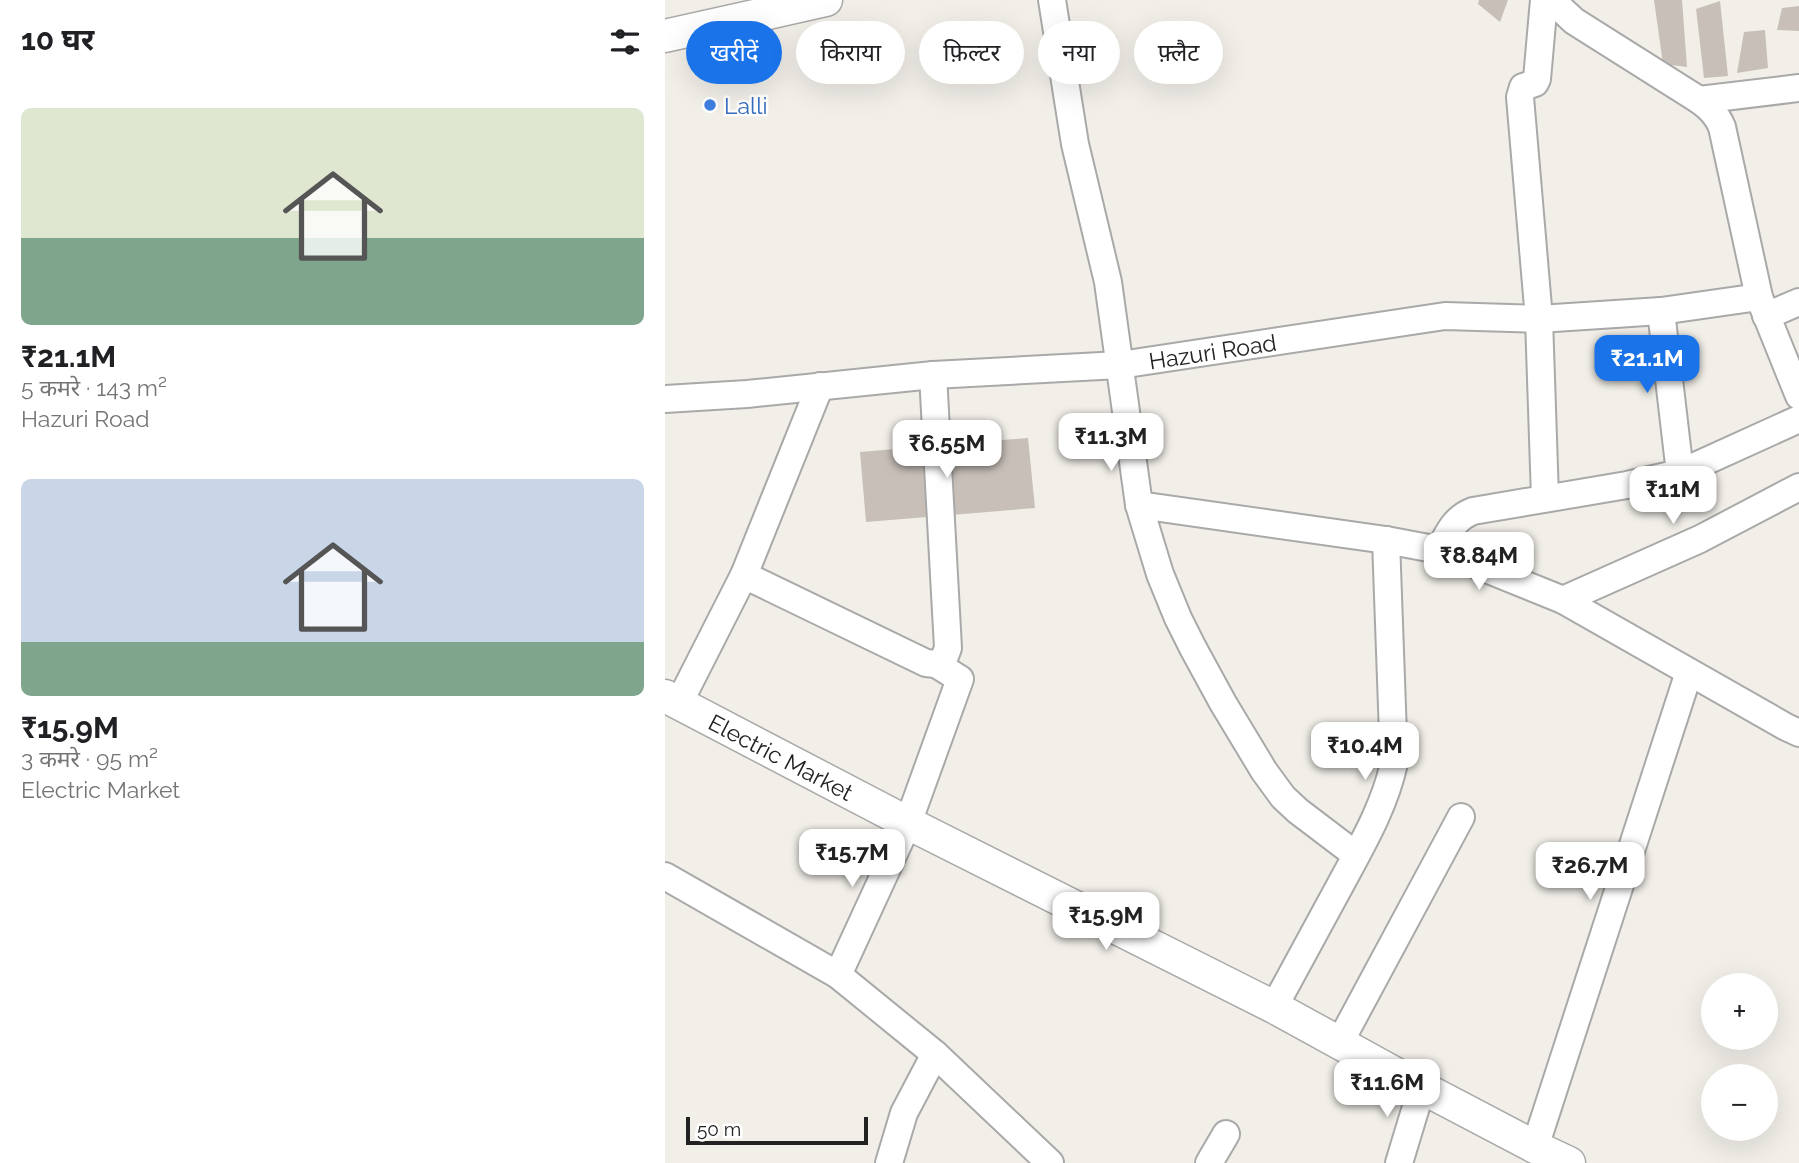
<!DOCTYPE html>
<html lang="hi">
<meta charset="utf-8">
<style>
body{margin:0;font-family:Raleway,"Noto Sans Devanagari",sans-serif;background:#f6f6f6;color:#202124;height:100vh;display:flex;flex-direction:column;font-size:26px;white-space:nowrap}
*{box-sizing:border-box;margin:0}
p{font-size:23px;color:#757577}
.icon{flex:none;width:38px;height:38px;fill:none;stroke:currentColor;stroke-width:2;stroke-linecap:round;stroke-linejoin:round}
.map{position:relative;flex:1;overflow:hidden}
.drawer{display:flex;flex-direction:column;background:#fff;width:665px}
.drawer>*{flex:none}
.top-card{position:absolute;left:21px;top:21px;width:665px;height:63px;display:flex;gap:14px}
.fabs{position:absolute;left:1036px;top:973px;display:grid;gap:14px}
.fabs a{display:grid;place-items:center;width:77px;height:77px;border-radius:50%;background:#fff;box-shadow:0 7px 28px #0002;font-size:35px}
.scale{position:absolute;left:21px;bottom:18px;width:182px;box-sizing:border-box;padding-left:7px;border:4px solid #222;border-top:0;font-size:19px;line-height:24px;white-space:nowrap;color:#222;-webkit-text-stroke:5px #fff;paint-order:stroke}
.price{position:absolute;translate:-50% -60px;padding:0 16px;border-radius:14px;background:#fff;color:#222;font-size:23px;line-height:46px;filter:drop-shadow(0 2px 4px #0008)}
.price::after{content:'';position:absolute;left:50%;top:42px;width:21px;height:16px;margin-left:-10px;background:inherit;clip-path:polygon(0 0,100% 0,50% 100%)}
.price.selected{background:#1a73e8;color:#fff}
ul{padding:0;list-style:none}
li{display:grid;align-content:center;gap:14px;height:371px;padding:0 21px}
li span{display:grid;place-items:center;height:217px;border-radius:10px;color:#555}
li>.icon{margin-inline-start:auto}
span .icon{width:126px;height:126px;fill:#fffc;stroke-width:1}
li b{font-size:30px}
h2{display:flex;justify-content:space-between;align-items:center;height:84px;padding:0 21px;font-size:30px}
.chip{padding:0 24px;border-radius:32px;background:#fff;box-shadow:0 7px 28px #0002;font-size:24px;line-height:63px}
.chip.selected{background:#1a73e8;color:#fff}
main{display:flex;flex:1;min-height:0}
.map>svg:first-child{display:block}
</style>
<main>
<section class="drawer">
<h2>10 घर<svg class="icon" aria-label="filters" viewBox="0 0 24 24"><path d="M4 7h16M4 17h16"/><circle cx="9" cy="7" r="2"/><circle cx="15" cy="17" r="2"/></svg></h2>
<ul>
<li><span style="background:linear-gradient(#dfe7d0 60%,#7fa58c 0)"><svg class="icon" aria-label="home" viewBox="0 0 24 24"><path d="M3 11l9-7 9 7M6 9v11h12V9"/></svg></span><div><b>₹21.1M</b><p>5 कमरे · 143 m²</p><p>Hazuri Road</p></div></li>
<li><span style="background:linear-gradient(#c9d6e8 75%,#7fa58c 0)"><svg class="icon" aria-label="home" viewBox="0 0 24 24"><path d="M3 11l9-7 9 7M6 9v11h12V9"/></svg></span><div><b>₹15.9M</b><p>3 कमरे · 95 m²</p><p>Electric Market</p></div></li>
</ul>
</section>
<div class="map">
<svg width="1134" height="1163" viewBox="0 0 1134 1163">
<rect width="100%" height="100%" fill="#f2efe9"/>
<path fill="#c7bfb8" d="M814,0h29l-8,22 -22,-18z
M989,0h28l5,67 -24,-3z
M1055,1l8,75 -24,2 -8,-69z
M1134,6v25l-22,-1 5,-22z
M1100,30l3,38 -31,5 7,-41z
M363,438l7,70 -169,14 -6,-70z"/>
<g fill="none" stroke-linecap="round" stroke-linejoin="round">
<defs>
<g id="minor">
<path d="M387,0l23,144 33,138 31,223 21,69 18,44 15,30 30,55 41,68 19,26 15,14 58,44"/>
<path d="M879,0l-7,79 -2,4 -12,4 -3,10 19,222 6,179"/>
<path d="M890,0l4,7 15,14 125,79c11,8 18,15 23,27l37,170 40,99"/>
<path d="M1034,100l100,-12"/>
<path d="M996,311l19,162"/>
<path d="M1101,316l33,-14"/>
<path id="s1" d="M0,399l82,-5 186,-19 187,-10 325,-49 94,3 122,-8 98,-14"/>
<path d="M474,505l247,35 53,10 124,50 223,127 13,6"/>
<path d="M774,550c10,-17 14,-31 34,-39l154,-26 53,-12 119,-54"/>
<path d="M79,575l182,88 10,1 5,-1 4,-7 3,-8 -15,-273"/>
<path d="M898,600l137,-61 99,-52"/>
<path d="M14,703l65,-128 76,-189"/>
<path d="M0,876l173,99 97,79 115,109"/>
<path d="M173,975l70,-152 52,-144 -24,-15"/>
<path d="M609,1007c23,-42 46,-84 69,-127 20,-37 42,-75 51,-117l-8,-223"/>
<path d="M675,1042l121,-225"/>
<path d="M870,1147l154,-475"/>
<path d="M224,1163l15,-50 31,-59"/>
<path d="M544,1163l17,-29"/>
<path d="M734,1163l23,-76"/>
</g>
<g id="tertiary">
<path d="M0,36l161,-36"/>
<path id="s2" d="M0,696l243,127 366,184 122,67 139,73 34,16"/>
</g>
</defs>
<use href="#minor" stroke="#a9a9a9" stroke-width="30"/>
<use href="#tertiary" stroke="#a9a9a9" stroke-width="35"/>
<use href="#minor" stroke="#fff" stroke-width="26"/>
<use href="#tertiary" stroke="#fff" stroke-width="32"/>
</g>
<circle fill="#3f7fe0" stroke="#fff" stroke-width="2.5" cx="45" cy="105" r="7"/>
<g text-anchor="middle" dominant-baseline="central" stroke-width="5" stroke-linejoin="round" paint-order="stroke">
<g font-size="23" fill="#366cbe" stroke="#fff" text-anchor="start">
<text x="59" y="105">Lalli</text>
</g>
<g font-size="23" fill="#222" stroke="#fff">
<text stroke="none"><textPath href="#s1" startOffset="550">Hazuri Road</textPath></text>
<text stroke="none"><textPath href="#s2" startOffset="131">Electric Market</textPath></text>
</g>
</g>
</svg>
<div class="fabs">
<a>+</a>
<a>−</a>
</div>
<div class="scale">50 m</div>
<b class="price selected" style="left:982px;top:395px">₹21.1M</b>
<b class="price" style="left:446px;top:473px">₹11.3M</b>
<b class="price" style="left:282px;top:480px">₹6.55M</b>
<b class="price" style="left:1008px;top:526px">₹11M</b>
<b class="price" style="left:814px;top:592px">₹8.84M</b>
<b class="price" style="left:700px;top:782px">₹10.4M</b>
<b class="price" style="left:187px;top:889px">₹15.7M</b>
<b class="price" style="left:925px;top:902px">₹26.7M</b>
<b class="price" style="left:441px;top:952px">₹15.9M</b>
<b class="price" style="left:722px;top:1119px">₹11.6M</b>
<div class="top-card">
<a class="chip selected">खरीदें</a>
<a class="chip">किराया</a>
<a class="chip">फ़िल्टर</a>
<a class="chip">नया</a>
<a class="chip">फ़्लैट</a>
</div>
</div>
</main>
